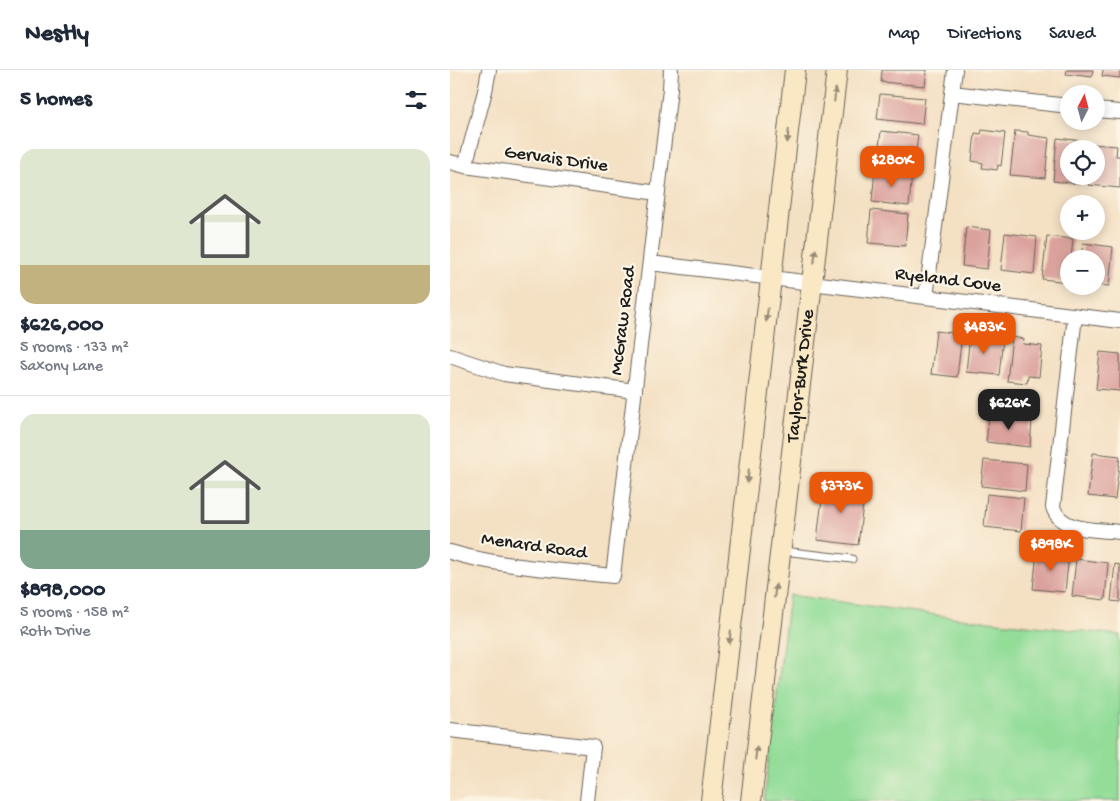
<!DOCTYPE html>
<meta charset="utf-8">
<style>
body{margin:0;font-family:"Gochi Hand",sans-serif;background:#f2f2f3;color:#1f2937;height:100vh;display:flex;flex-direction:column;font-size:19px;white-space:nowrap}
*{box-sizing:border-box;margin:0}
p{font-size:16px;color:#747a83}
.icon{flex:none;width:28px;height:28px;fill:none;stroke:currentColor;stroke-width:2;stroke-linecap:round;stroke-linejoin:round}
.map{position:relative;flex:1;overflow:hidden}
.panel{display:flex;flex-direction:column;background:#fff;width:450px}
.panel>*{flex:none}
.needle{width:32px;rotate:6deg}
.buttons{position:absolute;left:610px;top:15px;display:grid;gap:10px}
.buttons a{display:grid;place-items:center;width:45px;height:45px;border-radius:50%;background:#fff;box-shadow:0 2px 12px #0003;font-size:25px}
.price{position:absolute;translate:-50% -42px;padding:0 11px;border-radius:10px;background:#ea580c;color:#fff;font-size:16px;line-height:32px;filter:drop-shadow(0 1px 2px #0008)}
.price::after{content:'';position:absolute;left:50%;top:30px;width:15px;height:11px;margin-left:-8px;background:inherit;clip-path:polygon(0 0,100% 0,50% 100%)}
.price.on{background:#222;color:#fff}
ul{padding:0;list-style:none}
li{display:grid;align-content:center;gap:10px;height:265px;padding:0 20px}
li+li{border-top:1px solid #e0e1e3}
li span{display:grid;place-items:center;height:155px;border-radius:15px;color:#555}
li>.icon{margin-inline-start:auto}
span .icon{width:90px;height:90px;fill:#fffc;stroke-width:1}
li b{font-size:21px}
h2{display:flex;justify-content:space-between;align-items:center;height:60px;padding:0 20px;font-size:21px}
header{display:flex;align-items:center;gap:30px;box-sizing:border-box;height:70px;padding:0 25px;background:#fff;border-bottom:1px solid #e0e1e3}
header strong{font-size:24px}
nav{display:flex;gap:28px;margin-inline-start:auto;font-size:18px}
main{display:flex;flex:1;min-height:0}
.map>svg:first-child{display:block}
</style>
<header>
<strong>Nestly</strong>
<nav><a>Map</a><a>Directions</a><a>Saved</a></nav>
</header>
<main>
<section class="panel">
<h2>5 homes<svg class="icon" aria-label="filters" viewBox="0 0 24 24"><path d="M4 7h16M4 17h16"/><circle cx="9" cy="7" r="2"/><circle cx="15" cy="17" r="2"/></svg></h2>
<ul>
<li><span style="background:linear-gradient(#dfe7d0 75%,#c2b280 0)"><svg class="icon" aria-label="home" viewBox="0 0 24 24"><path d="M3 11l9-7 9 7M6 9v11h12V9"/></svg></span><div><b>$626,000</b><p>5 rooms · 133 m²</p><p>Saxony Lane</p></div></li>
<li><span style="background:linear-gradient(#dfe7d0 75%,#7fa58c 0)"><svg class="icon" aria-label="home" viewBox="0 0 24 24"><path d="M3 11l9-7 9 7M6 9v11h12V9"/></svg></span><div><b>$898,000</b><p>5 rooms · 158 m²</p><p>Roth Drive</p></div></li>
</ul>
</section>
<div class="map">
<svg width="670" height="731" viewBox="0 0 670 731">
<rect width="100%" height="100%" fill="#fcf5e5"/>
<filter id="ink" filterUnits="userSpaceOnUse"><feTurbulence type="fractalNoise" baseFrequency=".02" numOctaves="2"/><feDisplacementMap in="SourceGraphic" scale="10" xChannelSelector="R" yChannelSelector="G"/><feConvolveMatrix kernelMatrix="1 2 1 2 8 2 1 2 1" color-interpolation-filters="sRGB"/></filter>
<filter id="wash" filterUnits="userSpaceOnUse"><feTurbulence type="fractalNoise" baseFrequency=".0096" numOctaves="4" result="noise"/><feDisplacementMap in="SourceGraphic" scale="20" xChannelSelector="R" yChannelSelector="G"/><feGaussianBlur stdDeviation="1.12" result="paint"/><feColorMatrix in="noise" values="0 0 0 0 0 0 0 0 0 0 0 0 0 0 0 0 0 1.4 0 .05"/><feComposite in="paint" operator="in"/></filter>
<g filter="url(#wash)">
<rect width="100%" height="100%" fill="#f4e0c3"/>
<path fill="#93dd99" stroke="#587c5a" d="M339,525l162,22 169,18v166h-356z"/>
<g id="blocks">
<path fill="#dba29d" d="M432,0h45l-2,16 -44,-4z
M617,0h26l-1,7 -26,-3z
M653,0h17v8l-18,-2z
M430,24l45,4 -3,26 -45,-5z
M532,60l23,3 -4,33 -3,-1 -1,5 -15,-2 1,-5 -11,-2 3,-28 6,1z
M431,61l37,4 -4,32 -37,-4z
M565,61l13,1v3l21,3 -4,40 -35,-3z
M607,68l27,3 -1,8h-14v27h11v8l-27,-3z
M642,74l25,2 -1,10h4v32l-32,-3 1,-9h7v-27h-4z
M425,99l37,4 -3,33 -37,-4z
M421,140l37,4 -3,32 -37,-3z
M516,157l25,3 -4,39 -25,-3z
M555,163l32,4 -3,37 -33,-4z
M597,166l26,3 -2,20h-2l-1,23 -26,-3z
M633,173l30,4 -4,39 -13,-1v-26h-15z
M486,261l26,3 -5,43 -26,-3z
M520,265l33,3 -4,37 -33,-3z
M562,267l12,2 -1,5 19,2 -3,31 -11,-1 -1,7 -20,-2z
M650,282l20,2v37l-24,-2z
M539,346l43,4 -2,27 -44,-5z
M643,383l27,3 -5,43 -27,-3z
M534,390l43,4 -2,27 -44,-5z
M374,413l41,5 -7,57 -41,-5z
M537,424l37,4 -3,33 -37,-4z
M587,482l32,3 -4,37 -32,-3z
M626,489l32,4 -3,37 -33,-4z
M665,494l5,1v37l-9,-1z"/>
</g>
</g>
<g filter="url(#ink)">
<use href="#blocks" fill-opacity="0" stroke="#686156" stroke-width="1"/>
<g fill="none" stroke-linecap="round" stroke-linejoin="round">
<defs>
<path id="lane" d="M333,481l69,8"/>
<path id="street" d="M502,23l117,13
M646,40l24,2
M0,92l15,4 193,27
M15,96l20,-75 4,-21
M200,193l470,58
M476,227l29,-227
M625,246l-22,191c8,26 44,22 67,25
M0,286l54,18 131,17
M0,482c50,15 111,18 163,24l57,-487 1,-19
M0,660l143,17 -6,54"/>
<g id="secondary">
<path d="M261,731l84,-731"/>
<path id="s1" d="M301,731l86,-731"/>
</g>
</defs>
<use href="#lane" stroke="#686156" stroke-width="9"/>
<use href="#street" stroke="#686156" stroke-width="16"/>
<use href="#secondary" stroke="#686156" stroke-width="22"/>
<use href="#lane" stroke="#fff" stroke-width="7"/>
<use href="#street" stroke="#fff" stroke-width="14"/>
<use href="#secondary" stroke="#fae7c3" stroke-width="20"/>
</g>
<defs><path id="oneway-solid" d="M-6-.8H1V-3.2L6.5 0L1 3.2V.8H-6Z" transform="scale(1.25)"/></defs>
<g fill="#968c78">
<use href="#oneway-solid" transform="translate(385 25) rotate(-83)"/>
<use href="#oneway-solid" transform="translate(338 66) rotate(97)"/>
<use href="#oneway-solid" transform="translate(365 186) rotate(-83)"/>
<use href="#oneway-solid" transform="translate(317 245) rotate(97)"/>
<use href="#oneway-solid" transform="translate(298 406) rotate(97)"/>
<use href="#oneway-solid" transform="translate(325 521) rotate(-83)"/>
<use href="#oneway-solid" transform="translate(280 567) rotate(97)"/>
<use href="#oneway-solid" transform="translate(306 683) rotate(-84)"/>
</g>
</g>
<g text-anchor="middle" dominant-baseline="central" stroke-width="4.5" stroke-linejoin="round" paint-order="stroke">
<g font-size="19" fill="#1c1c1c" stroke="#fcf5e5">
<text transform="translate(106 90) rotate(8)">Gervais Drive</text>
<text transform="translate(498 211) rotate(7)">Ryeland Cove</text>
<text transform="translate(174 251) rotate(-83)">McGraw Road</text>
<text stroke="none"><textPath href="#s1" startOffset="428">Taylor-Burk Drive</textPath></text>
<text transform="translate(84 477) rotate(8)">Menard Road</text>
</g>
</g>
</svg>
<div class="buttons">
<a><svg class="needle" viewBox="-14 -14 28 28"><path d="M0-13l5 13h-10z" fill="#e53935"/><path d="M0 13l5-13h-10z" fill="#747a83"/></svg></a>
<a><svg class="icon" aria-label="locate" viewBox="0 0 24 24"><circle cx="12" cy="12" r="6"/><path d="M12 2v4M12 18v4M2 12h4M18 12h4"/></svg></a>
<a>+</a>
<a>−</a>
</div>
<b class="price" style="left:442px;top:118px">$280K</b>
<b class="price" style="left:534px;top:285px">$483K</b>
<b class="price on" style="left:559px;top:361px">$626K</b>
<b class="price" style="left:391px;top:444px">$373K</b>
<b class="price" style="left:601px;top:502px">$898K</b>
</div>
</main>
